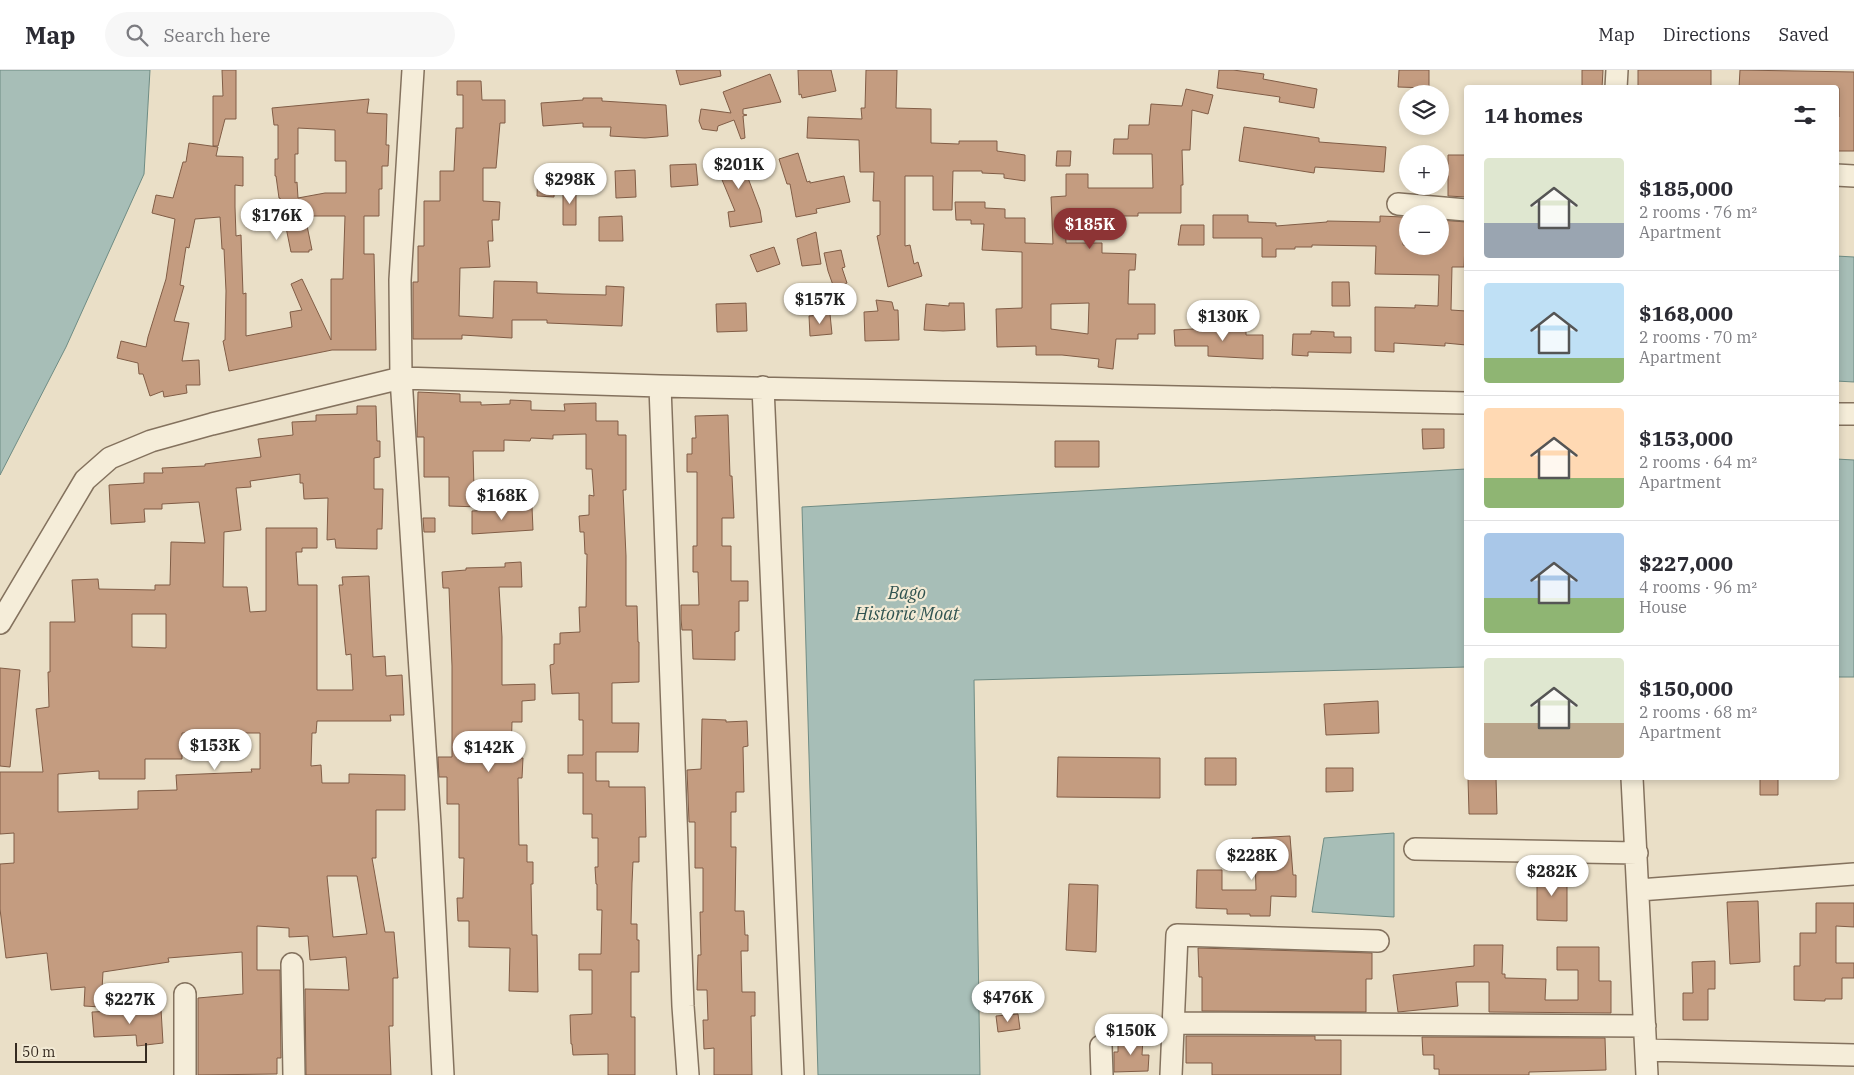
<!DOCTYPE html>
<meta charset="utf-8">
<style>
body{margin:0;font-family:"IBM Plex Serif",serif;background:#f7f7f7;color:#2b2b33;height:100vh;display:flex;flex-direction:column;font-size:19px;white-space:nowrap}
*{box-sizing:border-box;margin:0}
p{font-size:16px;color:#7c7c81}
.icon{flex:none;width:28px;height:28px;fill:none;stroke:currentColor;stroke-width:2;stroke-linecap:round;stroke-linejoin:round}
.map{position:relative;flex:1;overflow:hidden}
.side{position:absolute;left:1464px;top:15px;width:375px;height:695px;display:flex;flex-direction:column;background:#fff;border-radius:5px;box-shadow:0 2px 8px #0003}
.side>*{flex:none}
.tools{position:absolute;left:1399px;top:15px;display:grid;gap:10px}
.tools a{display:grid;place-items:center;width:50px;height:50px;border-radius:50%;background:#fff;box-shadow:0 2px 8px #0003;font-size:25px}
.scale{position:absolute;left:15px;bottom:12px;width:132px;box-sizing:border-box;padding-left:5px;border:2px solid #352a20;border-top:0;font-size:14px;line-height:18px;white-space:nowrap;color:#352a20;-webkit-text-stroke:4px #f2ead5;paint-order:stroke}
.price{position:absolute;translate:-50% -42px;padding:0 11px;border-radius:18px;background:#fff;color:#222;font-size:16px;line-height:32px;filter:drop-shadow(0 1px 2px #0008)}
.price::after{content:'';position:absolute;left:50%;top:30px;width:15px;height:11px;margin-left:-8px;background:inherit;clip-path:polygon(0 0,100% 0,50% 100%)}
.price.current{background:#8d3435;color:#fff}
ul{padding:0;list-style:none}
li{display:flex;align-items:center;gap:15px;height:125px;padding:0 20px}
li+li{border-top:1px solid #e1e1e2}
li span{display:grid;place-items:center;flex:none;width:140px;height:100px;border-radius:5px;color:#555}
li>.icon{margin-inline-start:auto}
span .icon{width:60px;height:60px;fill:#fffc;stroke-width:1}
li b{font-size:21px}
h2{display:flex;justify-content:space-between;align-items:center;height:60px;padding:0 20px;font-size:21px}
header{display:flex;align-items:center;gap:30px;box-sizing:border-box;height:70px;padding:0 25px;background:#fff;border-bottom:1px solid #e1e1e2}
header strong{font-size:24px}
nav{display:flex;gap:28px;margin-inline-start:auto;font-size:18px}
.search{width:350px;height:45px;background:#f7f7f7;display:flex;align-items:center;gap:12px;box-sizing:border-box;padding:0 18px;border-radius:28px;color:#7c7c81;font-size:19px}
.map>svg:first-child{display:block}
</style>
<header>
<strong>Map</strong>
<div class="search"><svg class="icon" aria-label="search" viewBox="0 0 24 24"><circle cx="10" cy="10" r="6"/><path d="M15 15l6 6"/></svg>Search here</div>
<nav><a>Map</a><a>Directions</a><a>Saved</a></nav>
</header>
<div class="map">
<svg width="1854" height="1005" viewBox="0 0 1854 1005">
<rect width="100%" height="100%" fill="#eadfc7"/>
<path fill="#a7beb7" stroke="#6f8c84" d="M0,0h150l-6,104 -78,173 -66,128z
M1836,186l18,1v125l-18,-1z
M1836,389l18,1v217h-18z
M1466,399v198l-492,13 6,395h-162l-16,-568z
M1394,763v84l-82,-5 12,-74z"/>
<path fill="#c49c80" stroke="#815d46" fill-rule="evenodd" d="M222,0h14v49h-11l-7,27h-5v-50h10z
M676,0h44l1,6 -41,9z
M798,0h33l5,21 -34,7 -1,-4 -2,1z
M866,0h31l-1,38 35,1v34l28,1v-3h38v10l28,4v26l-21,-3v-4l-22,-1v-2h-29l-1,39h-19v-34h-28v70l5,-1 4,19 4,-2 4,14 -34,11 -11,-51 3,-1v-34h-7l1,-29h-14l-1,-32 -52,-2 1,-21 54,2 -1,-11h4z
M1219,0h14l31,4 -1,5 54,10 -3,19 -35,-6 1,-5 -63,-9z
M1399,0h30v18l-31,-1z
M1582,0h21l-1,18h-20z
M1638,0h73v18h-73z
M1740,0l114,2v79h-18v-35l3,1v-29h-100z
M770,4l11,28 -38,7v5l4,1 -4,1 2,22 -4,1 -7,-19 -16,6 -1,5 -15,-2 -3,-8 2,-12 30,4 -8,-21z
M457,11h24l1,19h23v23h-5l-4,45h-13v33l17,1 -1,18h-7l1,21h-5l2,26 -30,1 -1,48 34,2 1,-37 43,1v11l25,1 44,1v-9l18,1 -2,39 -75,-3v-3h-35v18l-50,-3v4h-49v-57h5v-36h6v-45h16v-30h14l2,-43h7v-33h-6z
M1186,19l27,6 -5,19 -16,-4 -2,40h-8l1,35h-2v28h-43v3h-21v4h-21v-4h-31l1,27h36v10l34,1 -1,16h-6l-1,34h27v30h-17v5h-22l-3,30 -15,-2 1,-8 -37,-4h-26v-9l-39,1 -1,-38 26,-1v-56l-40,-2 2,-26h-13v-4h-15l-1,-18h30v6l20,1v9h20v25l28,1 -2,-47 15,-1v-22h22v14h65l-1,-34h-39l1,-15h14l1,-14h20l2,-21 31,2zM1089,233l-1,31 -37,-5v-25z
M583,28h19v3l64,4 2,31 -23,2 -35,-2 1,-9h-28v-4l-40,3 -2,-23 42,-3z
M369,29l-2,14 20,1 -1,31h3l-1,21h-6v23h-3v27h-15v38h10l2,96h-44l-103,21 -6,-30 2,-1 1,-49 -2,-42h-2l-2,-32 -25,2 -6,29 -3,-1 -6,38 4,1 -10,35 15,2 -7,38 17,-1 1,25h-14l1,8 -23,4 -1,-6 -13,5 -7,-22h-4l-1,-11 -21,-5 4,-17 25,6 2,-10 18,-58 9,-60 -23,-6 4,-18 17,3 10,-36h3l3,-19 29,4 -2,9 27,1v29l-8,-1v22l1,29 5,-1 2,59 3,-1v43l46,-9 -2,-15 12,-2 -11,-26 11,-5 29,61v-61h12l2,-63h-40l7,34h-3v2h-18l-11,-54h-1l-3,-22h-1v-17h3v-34h-4l-2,-17zM298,58l37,2v31h11v32h-21l-27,5 -1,-16 -2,1v-29h3z
M1244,57l75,11v4l67,5 -2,25 -69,-5 -1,6 -75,-12z
M1057,81h14l-1,15h-14z
M744,82l4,26 12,32 2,12 -32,5 -2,-15 7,-1 -20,-48 2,-1 -1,-6z
M798,83l9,29 3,-1v2l34,-7 6,26 -34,7 1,4 -21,4 -6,-33h-3l-8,-25z
M1448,85h18v42l-18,-1z
M696,94l2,21 -27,2 -1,-22z
M538,100l17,1 -1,26 -17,-1z
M635,100l1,27 -20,1 -1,-27z
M563,115h13v40h-13z
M1213,145h35v7l28,1v3l51,-4v-1l53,1v-6l23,1v28l5,1h32v-26l26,2 -2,45h-12l-1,43 15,1v34l-21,-2v3l-51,-3v9l-19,-1v-44l40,1v-3l23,1 1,-31 -64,-1 1,-28 -64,-1v2h-17v2h-19v8h-14v-19h-49z
M622,146l1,25h-24v-24z
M1181,155h23v20h-26z
M816,162l5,32 -19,2 -5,-27z
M774,177l6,17 -23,8 -7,-17z
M841,180l4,17 -3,1 5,15 -13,5 -6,-17 -4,-18z
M1332,212h17l1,24h-18z
M876,230l16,2 2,8h4l1,30 -34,1 -1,-29 14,-1z
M746,233l1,28 -30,1 -1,-28z
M949,233h15l1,27 -22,1 -19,-1 2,-26 23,2z
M830,244l2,20 -22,2 -1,-20z
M1194,257l52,1v7h17v24l-55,-3v-10h-33l-1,-16 20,-1z
M1311,261l23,1v5h17v16l-43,-1v4l-16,-1 1,-21h18z
M418,322l42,2v8h21v3l29,-1v-4l21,1v9l34,1 -1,-7 32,-1v18h22v14h8v55h-3l3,66v50h11l1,36h1v40l-27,1v40h27l-1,29h-42v29h13v6h36l1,50h-7v25h-6l-1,21 -1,41h6v16h2v32h-8v45h4v58h-27v-21l-35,1 -1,-11h-1l-1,-29 22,-1v-44h-13v-16h22l1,-44h-5v-26h-1l-1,-17h3v-29h-6v-24h-9v-41h-15v-18h15v-35h-4v-27l-27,1 -2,-29 4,-1v-20h6v-11l20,-1 -1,-25h7l1,-53h-2l-1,-22h-4l-1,-16 10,-1v-20l5,1 -2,-27h-6v-35l-33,1v4l-22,-1 -1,3 -26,-1v11h-31l1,38h7v18l-32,-1v-29h-25v-40h-7z
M357,336h19l1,35h3v16l-6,1v31h9l-1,40h-5v20l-41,-1 -1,-9 -8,1 1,-42 -24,1 -1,-16h-3v-9l-50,7 1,6 -15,1 5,42 -17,2 -1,55h24l3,25 16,-1v-83h51v20h-15v4h-6l2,33h19v105h36l-2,-36 -5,1 -7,-70h4l-1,-8 27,-1 4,81 12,-1 1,20 16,-1 2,40h-14l1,6h-74l-1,12h-4l-1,33 10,-1 1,18h27v-9l56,1v35h-29v48h-4l13,74h9l4,46h-5v48h-4l2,49h-85l-1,-86 44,1 -3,-33 -36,3 -2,-24 -19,1v-9l-32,-2v44h23l1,88h-4v16l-79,1v-77l45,-4 -1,-42 -74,6 1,4 -66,10 -2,35 -17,-1 1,-19 -34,3 -4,-37 -41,5 -6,-49v-45l14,-1v-30l-14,1v-62h43l-7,-63 13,-2 -1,-35h2v-50h25l-3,-42 26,-1 1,10 56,1v-5h15l1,-43 34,1 -6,-41 -37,2v5h-18l1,13 -34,2 -2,-39 35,-2v-10h19l-1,-5 43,-2v-2l56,-7 -3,-18 35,-4 -1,-13 24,-1v-6l41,-1zM132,544h34v34l-34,-1zM182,663h78v36h-9l1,3 -76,3 1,15 -39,1v18l-80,3v-38l41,-3v8h46v-20h37zM327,806h30l10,58 -34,3z
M728,345l2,61h2l2,42h-12v28h9v35h17v20h-9v30l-4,1v28l-42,-1 -1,-29h-10l-1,-11v-14h18l-1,-33h-5v-26h4v-74h-10v-18h5v-16h4l-1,-22z
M1422,359h22v19l-21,1z
M1055,371h44v26h-44z
M515,437h17l1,23 -61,4v-23l43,-2z
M423,448h12v14h-11z
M521,492l1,25h-23l3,50v48l33,-1v16l-13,1v21h-10l-1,36h12l-1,20h-4l1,67h8v17h6v22h-2l1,51h5l1,57 -29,-1 1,-43 -41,-1v-26h-11l-1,-23h6l1,-40h-5v-54h-12v-27h-8l-1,-20h14v-91l-3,-78h-6l-1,-16 24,-2v-2l39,-1v-4z
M0,598l20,2 -10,97 -10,-1z
M1378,631l1,32 -53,2 -2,-31z
M702,649l24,1v2l21,-1 1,25 -5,1 1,45h-8v20h-5v35h5l-1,64h9l1,24h3v16h-7l1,41h13v24h-4l1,59h-38v-27l-10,1 -1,-29h5l-1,-30h-10l1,-35h3l-1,-43h3v-44h-8v-46h-6l-2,-52 14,-1z
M1058,687l102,1v40l-103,-1z
M1205,688h31v27h-31z
M1326,698h27v23l-27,1z
M1468,708h28l1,36h-28z
M1760,708h18v17h-18z
M1290,766l3,39h3v22l-25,-1 -1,20h-20v-2h-23v-5l-31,-1 1,-38h25v20h34l-1,-34h-3v-18z
M1537,804h30v47l-30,-1z
M1069,814l29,1 -2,67 -30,-2z
M1758,831l2,61 -30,2 -3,-62z
M1816,833h38v24l-18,-1v37h18v15h-12v21h-17v2l-31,-1v-34h6v-33h16z
M1474,875h29l-1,29h3v4l41,1 -1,21h33v-30h-21v-23h42v34h12v32l-122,-1v-30h-33l2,24 -60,6 -5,-37 81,-9z
M1198,878l174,5v26h-6v33l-164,-1v-34h-3z
M1715,891v28h-7v31h-25v-27h10l-1,-31z
M161,939l2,34 -26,3 -1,-11 -42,2 -2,-25z
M1018,944l2,15 -22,3 -2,-16z
M1186,966h129v4h26v35h-129v-12h-26z
M1422,967l183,1 1,32 -77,2v3h-90v-6h-5v-14h-11z
M1118,968h25l-1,17h7l-1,16 -34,1v-20h4z"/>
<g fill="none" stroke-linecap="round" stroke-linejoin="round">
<defs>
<path id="minor" d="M413,0l-13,210 1,98 29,446 13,251
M1616,18l1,-18
M1836,105l18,1
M1398,134l68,6
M660,316l23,620 5,69
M763,317l30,688
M1836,344h18
M0,553l85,-143 25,-22 41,-17 61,-17 189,-46 259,8 806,17
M1632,708l15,297
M1415,779l222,4
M1639,820l215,-16
M292,894l2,111
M1174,953l471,3
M1101,976l1,29
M1646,980l208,5
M185,1005v-81
M1171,1005l6,-140 201,6"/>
</defs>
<use href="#minor" stroke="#84725e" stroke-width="24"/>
<use href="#minor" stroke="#f5edd9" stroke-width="21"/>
</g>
<g text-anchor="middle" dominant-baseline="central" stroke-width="4.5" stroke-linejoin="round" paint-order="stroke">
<g font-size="18" font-style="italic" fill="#315451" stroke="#f2ead5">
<text x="907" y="522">Bago<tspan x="907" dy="21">Historic Moat</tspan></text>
</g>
</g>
</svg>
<div class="tools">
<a><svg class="icon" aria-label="layers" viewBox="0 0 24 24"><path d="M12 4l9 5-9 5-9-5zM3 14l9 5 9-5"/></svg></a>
<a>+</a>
<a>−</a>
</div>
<div class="scale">50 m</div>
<b class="price" style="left:739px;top:120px">$201K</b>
<b class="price" style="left:570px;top:135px">$298K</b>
<b class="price" style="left:277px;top:171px">$176K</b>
<b class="price current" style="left:1090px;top:180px">$185K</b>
<b class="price" style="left:820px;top:255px">$157K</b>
<b class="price" style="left:1223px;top:272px">$130K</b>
<b class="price" style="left:502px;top:451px">$168K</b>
<b class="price" style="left:215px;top:701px">$153K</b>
<b class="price" style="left:489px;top:703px">$142K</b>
<b class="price" style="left:1252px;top:811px">$228K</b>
<b class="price" style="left:1552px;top:827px">$282K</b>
<b class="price" style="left:1008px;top:953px">$476K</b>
<b class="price" style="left:130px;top:955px">$227K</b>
<b class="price" style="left:1131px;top:986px">$150K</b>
<section class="side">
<h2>14 homes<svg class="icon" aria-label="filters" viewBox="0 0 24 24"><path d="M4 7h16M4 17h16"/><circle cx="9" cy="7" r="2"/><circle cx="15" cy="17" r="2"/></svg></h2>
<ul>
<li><span style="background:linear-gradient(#dfe7d0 65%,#9aa5b1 0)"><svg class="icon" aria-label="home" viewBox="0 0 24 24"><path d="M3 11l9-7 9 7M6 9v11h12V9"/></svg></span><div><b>$185,000</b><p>2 rooms · 76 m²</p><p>Apartment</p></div></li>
<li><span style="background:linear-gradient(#bfe0f5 75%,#8fb573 0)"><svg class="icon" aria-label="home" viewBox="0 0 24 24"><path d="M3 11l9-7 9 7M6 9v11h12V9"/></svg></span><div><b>$168,000</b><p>2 rooms · 70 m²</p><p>Apartment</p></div></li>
<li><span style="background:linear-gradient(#ffd9b3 70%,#8fb573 0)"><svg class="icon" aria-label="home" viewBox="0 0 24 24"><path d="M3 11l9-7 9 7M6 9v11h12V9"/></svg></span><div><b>$153,000</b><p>2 rooms · 64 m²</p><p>Apartment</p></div></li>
<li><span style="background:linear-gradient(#a9c7e8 65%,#8fb573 0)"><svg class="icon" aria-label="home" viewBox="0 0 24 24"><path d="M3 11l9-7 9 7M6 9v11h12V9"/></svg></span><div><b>$227,000</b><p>4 rooms · 96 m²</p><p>House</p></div></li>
<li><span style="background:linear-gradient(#dfe7d0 65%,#b9a48a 0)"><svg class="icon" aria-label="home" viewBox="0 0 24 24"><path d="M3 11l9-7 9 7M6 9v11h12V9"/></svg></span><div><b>$150,000</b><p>2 rooms · 68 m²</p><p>Apartment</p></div></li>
</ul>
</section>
</div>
